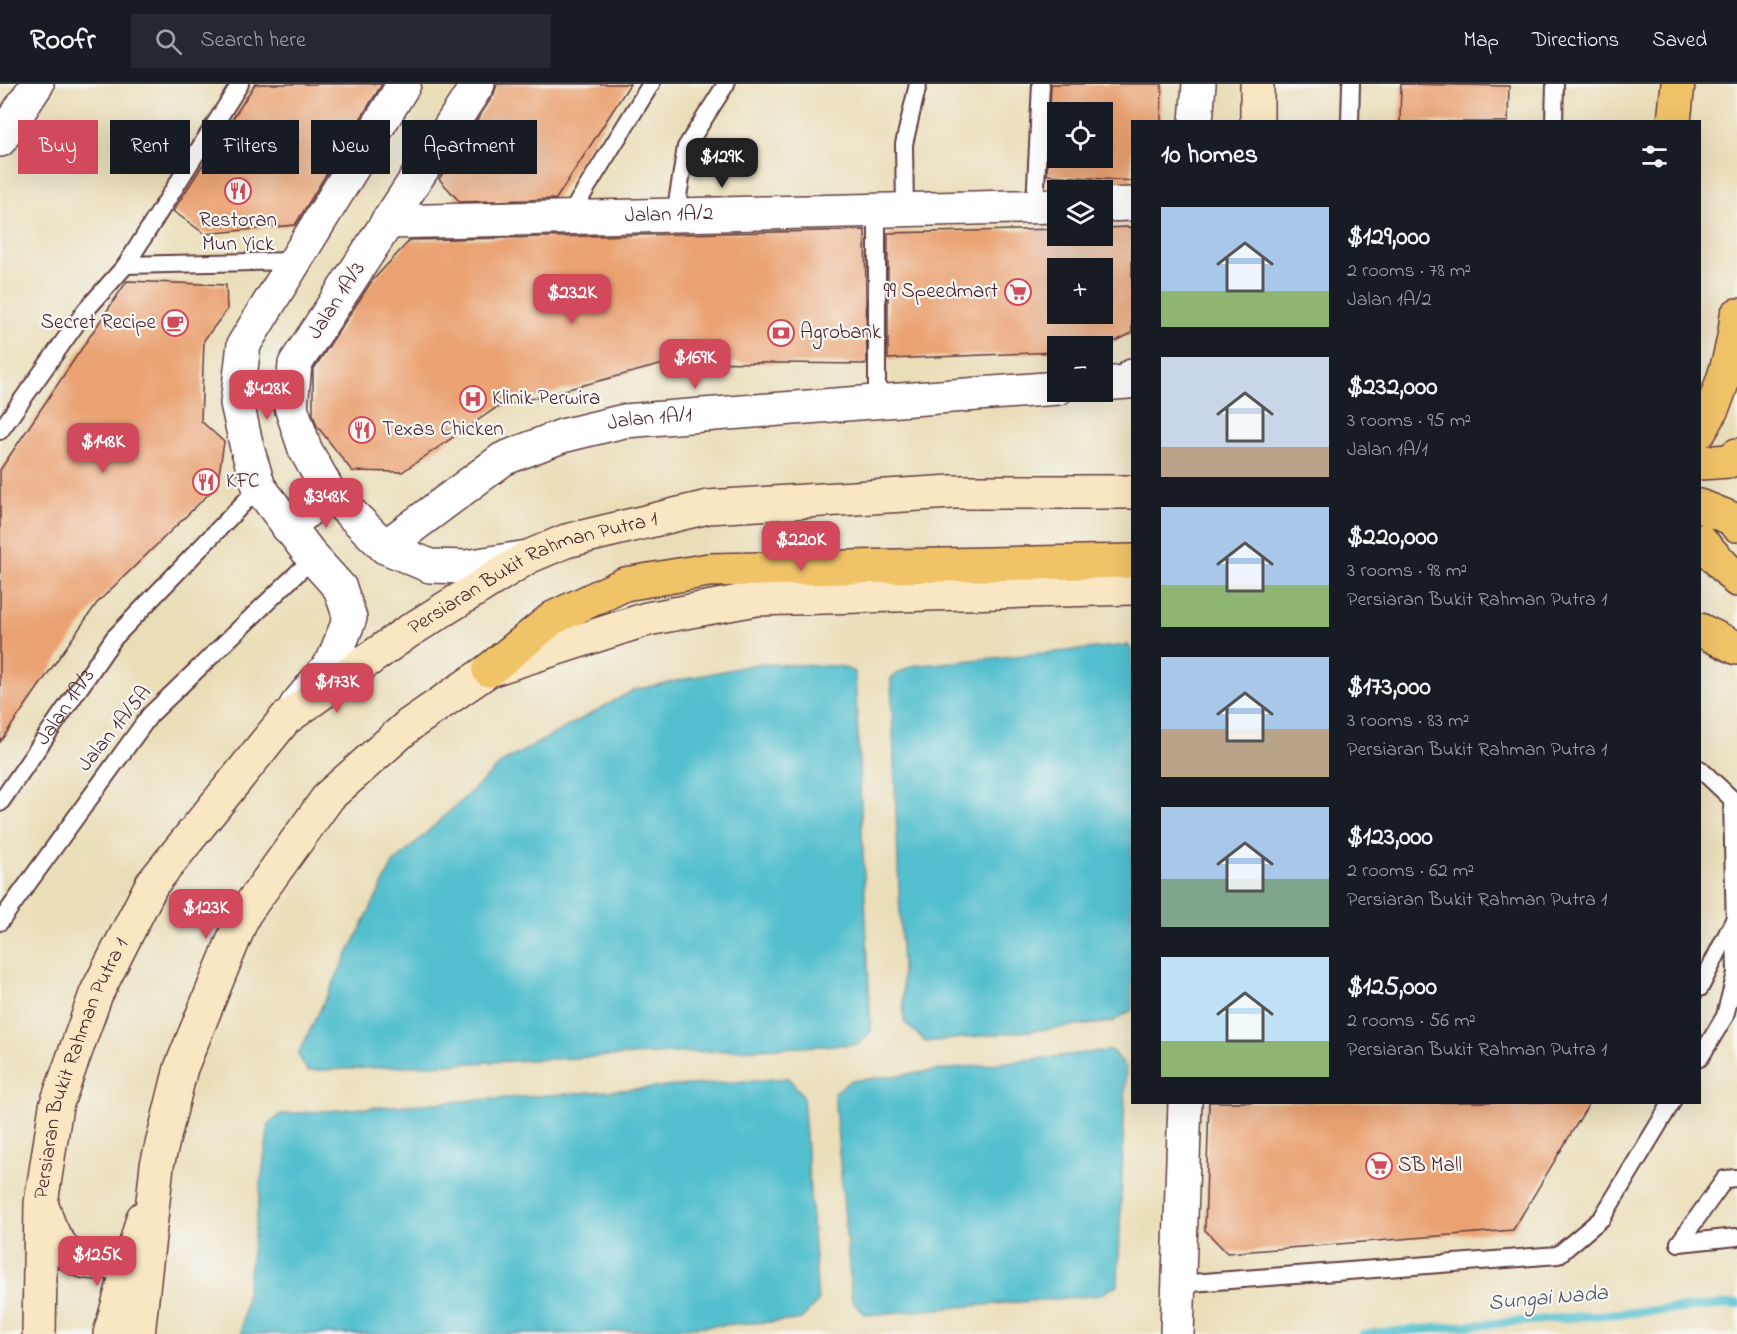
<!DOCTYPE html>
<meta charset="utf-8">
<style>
body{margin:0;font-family:"Indie Flower",sans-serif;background:#242831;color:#f1f3f6;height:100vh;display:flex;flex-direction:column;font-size:22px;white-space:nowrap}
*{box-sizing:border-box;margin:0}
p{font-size:20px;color:#9ea1a6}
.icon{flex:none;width:33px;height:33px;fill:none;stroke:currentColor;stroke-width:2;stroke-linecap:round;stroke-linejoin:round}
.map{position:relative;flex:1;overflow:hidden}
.drawer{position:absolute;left:1131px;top:36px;width:570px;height:984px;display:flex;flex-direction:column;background:#171b24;border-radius:0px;box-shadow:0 6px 24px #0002}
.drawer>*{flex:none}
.guide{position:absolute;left:18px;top:36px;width:570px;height:54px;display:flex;gap:12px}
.tools{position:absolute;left:1047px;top:18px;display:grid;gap:12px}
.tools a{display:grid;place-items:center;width:66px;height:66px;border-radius:0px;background:#171b24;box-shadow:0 6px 24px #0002;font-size:30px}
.price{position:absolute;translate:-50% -51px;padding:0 14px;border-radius:12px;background:#d1495b;color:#fff;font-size:20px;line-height:39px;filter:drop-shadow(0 2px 3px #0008)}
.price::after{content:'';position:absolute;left:50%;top:36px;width:18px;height:14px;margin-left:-9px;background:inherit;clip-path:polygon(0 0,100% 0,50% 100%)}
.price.selected{background:#222;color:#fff}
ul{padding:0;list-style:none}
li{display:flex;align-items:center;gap:18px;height:150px;padding:0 30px}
li span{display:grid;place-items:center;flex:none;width:168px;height:120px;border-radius:0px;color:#555}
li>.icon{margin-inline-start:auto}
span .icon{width:72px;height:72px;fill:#fffc;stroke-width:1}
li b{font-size:26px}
h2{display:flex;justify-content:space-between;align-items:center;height:72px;padding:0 30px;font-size:26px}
.tag{padding:0 21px;border-radius:0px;background:#171b24;box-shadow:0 6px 24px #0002;font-size:21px;line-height:54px}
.tag.selected{background:#d1495b;color:#fff}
header{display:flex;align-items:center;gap:36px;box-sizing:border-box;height:84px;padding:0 30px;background:#171b24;border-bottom:2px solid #363941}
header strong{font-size:28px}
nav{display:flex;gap:33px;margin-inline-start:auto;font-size:21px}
.search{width:420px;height:54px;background:#242831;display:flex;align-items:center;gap:15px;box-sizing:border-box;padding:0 21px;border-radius:0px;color:#9ea1a6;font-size:22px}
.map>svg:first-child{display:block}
</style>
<header>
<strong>Roofr</strong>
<div class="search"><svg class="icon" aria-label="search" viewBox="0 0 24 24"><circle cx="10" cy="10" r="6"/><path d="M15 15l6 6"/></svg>Search here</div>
<nav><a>Map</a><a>Directions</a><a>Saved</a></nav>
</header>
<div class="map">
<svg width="1737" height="1250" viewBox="0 0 1737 1250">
<rect width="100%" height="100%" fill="#f6f6f2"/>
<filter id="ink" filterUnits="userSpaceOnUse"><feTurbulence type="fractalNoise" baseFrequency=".0167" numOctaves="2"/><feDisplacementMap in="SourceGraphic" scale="12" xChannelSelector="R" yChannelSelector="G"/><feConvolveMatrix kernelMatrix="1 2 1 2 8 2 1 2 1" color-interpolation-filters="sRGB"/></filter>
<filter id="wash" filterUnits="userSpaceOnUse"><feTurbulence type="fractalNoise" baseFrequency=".008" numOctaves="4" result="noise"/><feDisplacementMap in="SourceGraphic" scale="24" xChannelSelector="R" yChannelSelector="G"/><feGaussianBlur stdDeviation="1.35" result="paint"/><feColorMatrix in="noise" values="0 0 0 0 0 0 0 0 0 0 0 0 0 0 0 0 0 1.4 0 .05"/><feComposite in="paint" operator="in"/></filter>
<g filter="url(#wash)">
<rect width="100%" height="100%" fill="#eadeb9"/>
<path fill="#53bfce" stroke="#4e6f7c" stroke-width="1.5" d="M1128,561l4,6v359l-20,12 -186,20 -22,-20 -13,-344 20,-12z
M756,580l83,2 16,6 16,359 -12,13 -552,27 -9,-17 95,-190 110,-102 131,-72z
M1111,966l15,17 -8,217 -18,11 -234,20 -14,-14 -18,-208 16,-12z
M789,994l14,18 15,206 -18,18 -218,14h-341l28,-211 13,-9z"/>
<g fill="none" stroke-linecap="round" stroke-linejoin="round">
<path stroke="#53bfce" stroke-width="9" d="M1363,1250l374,-30"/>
</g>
<g id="blocks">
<path fill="#eaa272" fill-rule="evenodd" d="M255,0h127l-87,141 -90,9 -32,-23z
M497,0h133l-74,115 -96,3 -21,-23 55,-85z
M1051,0h111l-1,38h-29v59l-85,-6zM1058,28h44v46h-44z
M1401,0l108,2 -1,36h-108z
M1132,143v106l-30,15 -44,-2v6l-170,7v-126l170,-4v7h44v-8zM1058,184h44v46h-44z
M865,146l2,134 -196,-2 -175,46 -94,64 -50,-1 -35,-45 -4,-12v-44l59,-89 38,-41z
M127,197l99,4 1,25 -23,30 -3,81 23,21 -7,44 -120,117 -97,139v-272z
M1209,1018h381l-77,128 -286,23 -22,-23z"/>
</g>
</g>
<g filter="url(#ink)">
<use href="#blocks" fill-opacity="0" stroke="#623c40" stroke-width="1.5"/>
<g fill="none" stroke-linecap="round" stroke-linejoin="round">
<defs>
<g id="lane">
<path d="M1350,38l1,-38"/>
<path d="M1554,38l1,-38"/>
<path d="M1035,122l6,-122"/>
<path d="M905,126l-1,-66 14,-60"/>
<path d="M675,131l11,-68 40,-63"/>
<path d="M568,134l83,-134"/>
<path d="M126,181l114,-181"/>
<path d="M877,319v-192"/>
<path d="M0,347l86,-121 40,-45 168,-4"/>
<path d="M1700,685l32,30 4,174 -11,43 -25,42"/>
<path id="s1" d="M0,719l114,-165 145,-151"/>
<path d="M0,838l150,-207 163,-157"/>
<path d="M1700,904l33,-66"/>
<path d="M1679,1159l46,-64 12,-1"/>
<path d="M1679,1159l58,-6"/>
<path d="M1178,1200l380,-29 44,-37 70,-116"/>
</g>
<g id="street">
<path d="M478,0l-183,280 -4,43 14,42 24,43 56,55 45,19 36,1 62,-10"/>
<path d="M1196,38l3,-38"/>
<path d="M0,56l37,-56"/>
<path d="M1102,121l30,-1"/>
<path id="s2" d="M387,138l671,-16"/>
<path d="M1102,300l26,-2 4,-6"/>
<path d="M288,443l41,-35"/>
<path id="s3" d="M385,463l118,-88 59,-23 62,-15 434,-33"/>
<path d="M296,622l37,-45 17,-43 -10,-30 -27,-30 -54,-71 -12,-39 -10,-45 7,-59 160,-260"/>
<path d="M1177,1250l8,-232"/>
</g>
<g id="secondary">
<path d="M1257,0v38"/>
<path d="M44,1127c15,49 41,63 89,43l10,-36"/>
<path id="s4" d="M39,1250l2,-131 15,-97 40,-112 56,-110 133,-165 121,-86 122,-76 38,-16 142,-34 244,-15h180"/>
<path d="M110,1250l22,-79"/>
<path d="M138,1250l19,-169 24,-97 63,-154 85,-118 80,-71 80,-55 158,-51 109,-20 376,-11"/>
</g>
<path id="highway" d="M1674,38l4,-38
M1700,347c19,-29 34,-81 37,-116
M1700,379l29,-2 8,-6
M1700,422l30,12 7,7
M1700,457l37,39
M1700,546l37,18
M489,586l64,-52 72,-34 84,-14 423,-9"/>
</defs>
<use href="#lane" stroke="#623c40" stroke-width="20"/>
<use href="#street" stroke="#623c40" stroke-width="36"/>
<use href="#secondary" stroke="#623c40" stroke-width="36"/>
<use href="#highway" stroke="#623c40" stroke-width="36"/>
<use href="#lane" stroke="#fff" stroke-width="16"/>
<use href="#street" stroke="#fff" stroke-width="33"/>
<use href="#secondary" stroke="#f9e7c3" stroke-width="33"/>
<use href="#highway" stroke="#f0c369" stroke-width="33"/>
</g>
</g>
<defs>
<symbol id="restaurant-ring" viewBox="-11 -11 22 22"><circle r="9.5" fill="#f6f6f2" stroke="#d1495b" stroke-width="1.5"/><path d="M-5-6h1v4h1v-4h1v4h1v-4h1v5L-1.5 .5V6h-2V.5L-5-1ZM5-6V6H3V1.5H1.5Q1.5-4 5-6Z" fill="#d1495b"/></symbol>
<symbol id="supermarket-ring" viewBox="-11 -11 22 22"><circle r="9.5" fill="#f6f6f2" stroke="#d1495b" stroke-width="1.5"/><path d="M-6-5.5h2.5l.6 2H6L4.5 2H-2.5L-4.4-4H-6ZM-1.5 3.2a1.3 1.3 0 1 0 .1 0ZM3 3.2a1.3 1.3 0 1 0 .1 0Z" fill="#d1495b"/></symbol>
<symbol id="cafe-ring" viewBox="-11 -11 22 22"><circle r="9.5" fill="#f6f6f2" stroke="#d1495b" stroke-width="1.5"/><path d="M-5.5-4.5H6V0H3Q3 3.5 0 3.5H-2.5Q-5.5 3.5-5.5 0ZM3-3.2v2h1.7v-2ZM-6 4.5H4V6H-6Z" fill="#d1495b"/></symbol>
<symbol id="bank-ring" viewBox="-11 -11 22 22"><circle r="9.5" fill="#f6f6f2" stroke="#d1495b" stroke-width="1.5"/><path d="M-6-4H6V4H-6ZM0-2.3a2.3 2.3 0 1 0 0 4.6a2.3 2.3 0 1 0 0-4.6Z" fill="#d1495b"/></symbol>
<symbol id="hospital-ring" viewBox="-11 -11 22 22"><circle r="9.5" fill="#f6f6f2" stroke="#d1495b" stroke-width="1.5"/><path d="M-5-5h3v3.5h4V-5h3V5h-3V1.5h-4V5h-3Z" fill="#d1495b"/></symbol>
</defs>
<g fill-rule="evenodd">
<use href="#restaurant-ring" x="223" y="92" width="30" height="30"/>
<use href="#supermarket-ring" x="1003" y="193" width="30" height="30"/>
<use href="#cafe-ring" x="160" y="224" width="30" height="30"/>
<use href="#bank-ring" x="766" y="234" width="30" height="30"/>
<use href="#hospital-ring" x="458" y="300" width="30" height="30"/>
<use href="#restaurant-ring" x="347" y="331" width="30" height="30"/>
<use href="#restaurant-ring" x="191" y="383" width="30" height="30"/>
<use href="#supermarket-ring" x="1364" y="1067" width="30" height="30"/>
</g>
<g text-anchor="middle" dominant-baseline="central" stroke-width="4.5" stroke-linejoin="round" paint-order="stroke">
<g font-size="21" fill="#4a1f2b" stroke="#f6f6f2">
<text stroke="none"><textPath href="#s2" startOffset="282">Jalan 1A/2</textPath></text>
<text transform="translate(337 217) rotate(-57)">Jalan 1A/3</text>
<text stroke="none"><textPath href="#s3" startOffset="300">Jalan 1A/1</textPath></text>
<text stroke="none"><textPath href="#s4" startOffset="974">Persiaran Bukit Rahman Putra 1</textPath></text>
<text stroke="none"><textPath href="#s1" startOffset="116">Jalan 1A/3</textPath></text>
<text transform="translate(115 645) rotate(-51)">Jalan 1A/5A</text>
<text stroke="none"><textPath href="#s4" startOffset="272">Persiaran Bukit Rahman Putra 1</textPath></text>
</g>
<g font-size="21" fill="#4a1f2b" stroke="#f6f6f2" text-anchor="start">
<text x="238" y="137" text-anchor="middle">Restoran<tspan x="238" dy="24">Mun Yick</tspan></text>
<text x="998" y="208" text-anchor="end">99 Speedmart</text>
<text x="156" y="239" text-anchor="end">Secret Recipe</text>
<text x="800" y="249">Agrobank</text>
<text x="492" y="315">Klinik Perwira</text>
<text x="382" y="346">Texas Chicken</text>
<text x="226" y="398">KFC</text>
<text x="1398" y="1082">SB Mall</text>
</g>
<g font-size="22" font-style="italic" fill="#4d5764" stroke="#f6f6f2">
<text transform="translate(1548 1215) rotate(-5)">Sungai Nada</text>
</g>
</g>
</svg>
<div class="tools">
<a><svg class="icon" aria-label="locate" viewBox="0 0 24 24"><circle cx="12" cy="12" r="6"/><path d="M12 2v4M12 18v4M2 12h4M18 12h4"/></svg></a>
<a><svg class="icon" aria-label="layers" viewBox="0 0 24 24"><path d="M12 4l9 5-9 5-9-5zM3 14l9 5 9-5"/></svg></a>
<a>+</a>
<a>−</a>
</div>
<b class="price selected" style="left:722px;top:105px">$129K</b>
<b class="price" style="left:572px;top:241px">$232K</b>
<b class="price" style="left:695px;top:306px">$169K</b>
<b class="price" style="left:267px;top:337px">$428K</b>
<b class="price" style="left:103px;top:390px">$148K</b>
<b class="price" style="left:326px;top:445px">$348K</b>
<b class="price" style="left:801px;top:488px">$220K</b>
<b class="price" style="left:337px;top:630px">$173K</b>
<b class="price" style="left:206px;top:856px">$123K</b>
<b class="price" style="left:97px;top:1203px">$125K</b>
<div class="guide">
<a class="tag selected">Buy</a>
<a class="tag">Rent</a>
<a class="tag">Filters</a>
<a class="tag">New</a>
<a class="tag">Apartment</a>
</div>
<section class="drawer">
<h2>10 homes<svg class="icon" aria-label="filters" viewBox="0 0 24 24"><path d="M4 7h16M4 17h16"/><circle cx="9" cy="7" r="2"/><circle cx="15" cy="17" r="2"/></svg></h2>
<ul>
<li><span style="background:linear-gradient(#a9c7e8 70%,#8fb573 0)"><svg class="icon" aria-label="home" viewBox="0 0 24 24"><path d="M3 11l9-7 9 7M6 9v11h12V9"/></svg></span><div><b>$129,000</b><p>2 rooms · 78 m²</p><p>Jalan 1A/2</p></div></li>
<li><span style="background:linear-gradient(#c9d6e8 75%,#b9a48a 0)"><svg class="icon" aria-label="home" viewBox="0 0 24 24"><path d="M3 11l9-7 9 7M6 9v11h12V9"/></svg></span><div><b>$232,000</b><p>3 rooms · 95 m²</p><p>Jalan 1A/1</p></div></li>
<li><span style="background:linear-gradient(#a9c7e8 65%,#8fb573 0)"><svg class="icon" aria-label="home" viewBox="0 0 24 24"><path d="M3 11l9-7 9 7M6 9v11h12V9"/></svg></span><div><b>$220,000</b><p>3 rooms · 98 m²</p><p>Persiaran Bukit Rahman Putra 1</p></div></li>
<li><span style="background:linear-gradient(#a9c7e8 60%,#b9a48a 0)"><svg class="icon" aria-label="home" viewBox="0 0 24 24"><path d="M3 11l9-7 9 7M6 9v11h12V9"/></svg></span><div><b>$173,000</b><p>3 rooms · 83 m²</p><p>Persiaran Bukit Rahman Putra 1</p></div></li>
<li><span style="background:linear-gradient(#a9c7e8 60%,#7fa58c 0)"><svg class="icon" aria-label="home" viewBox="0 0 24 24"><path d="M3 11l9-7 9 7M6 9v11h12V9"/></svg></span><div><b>$123,000</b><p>2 rooms · 62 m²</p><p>Persiaran Bukit Rahman Putra 1</p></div></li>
<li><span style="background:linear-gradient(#bfe0f5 70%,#8fb573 0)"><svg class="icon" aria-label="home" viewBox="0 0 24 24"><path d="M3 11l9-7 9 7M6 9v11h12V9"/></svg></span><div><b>$125,000</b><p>2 rooms · 56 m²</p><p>Persiaran Bukit Rahman Putra 1</p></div></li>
</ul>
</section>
</div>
